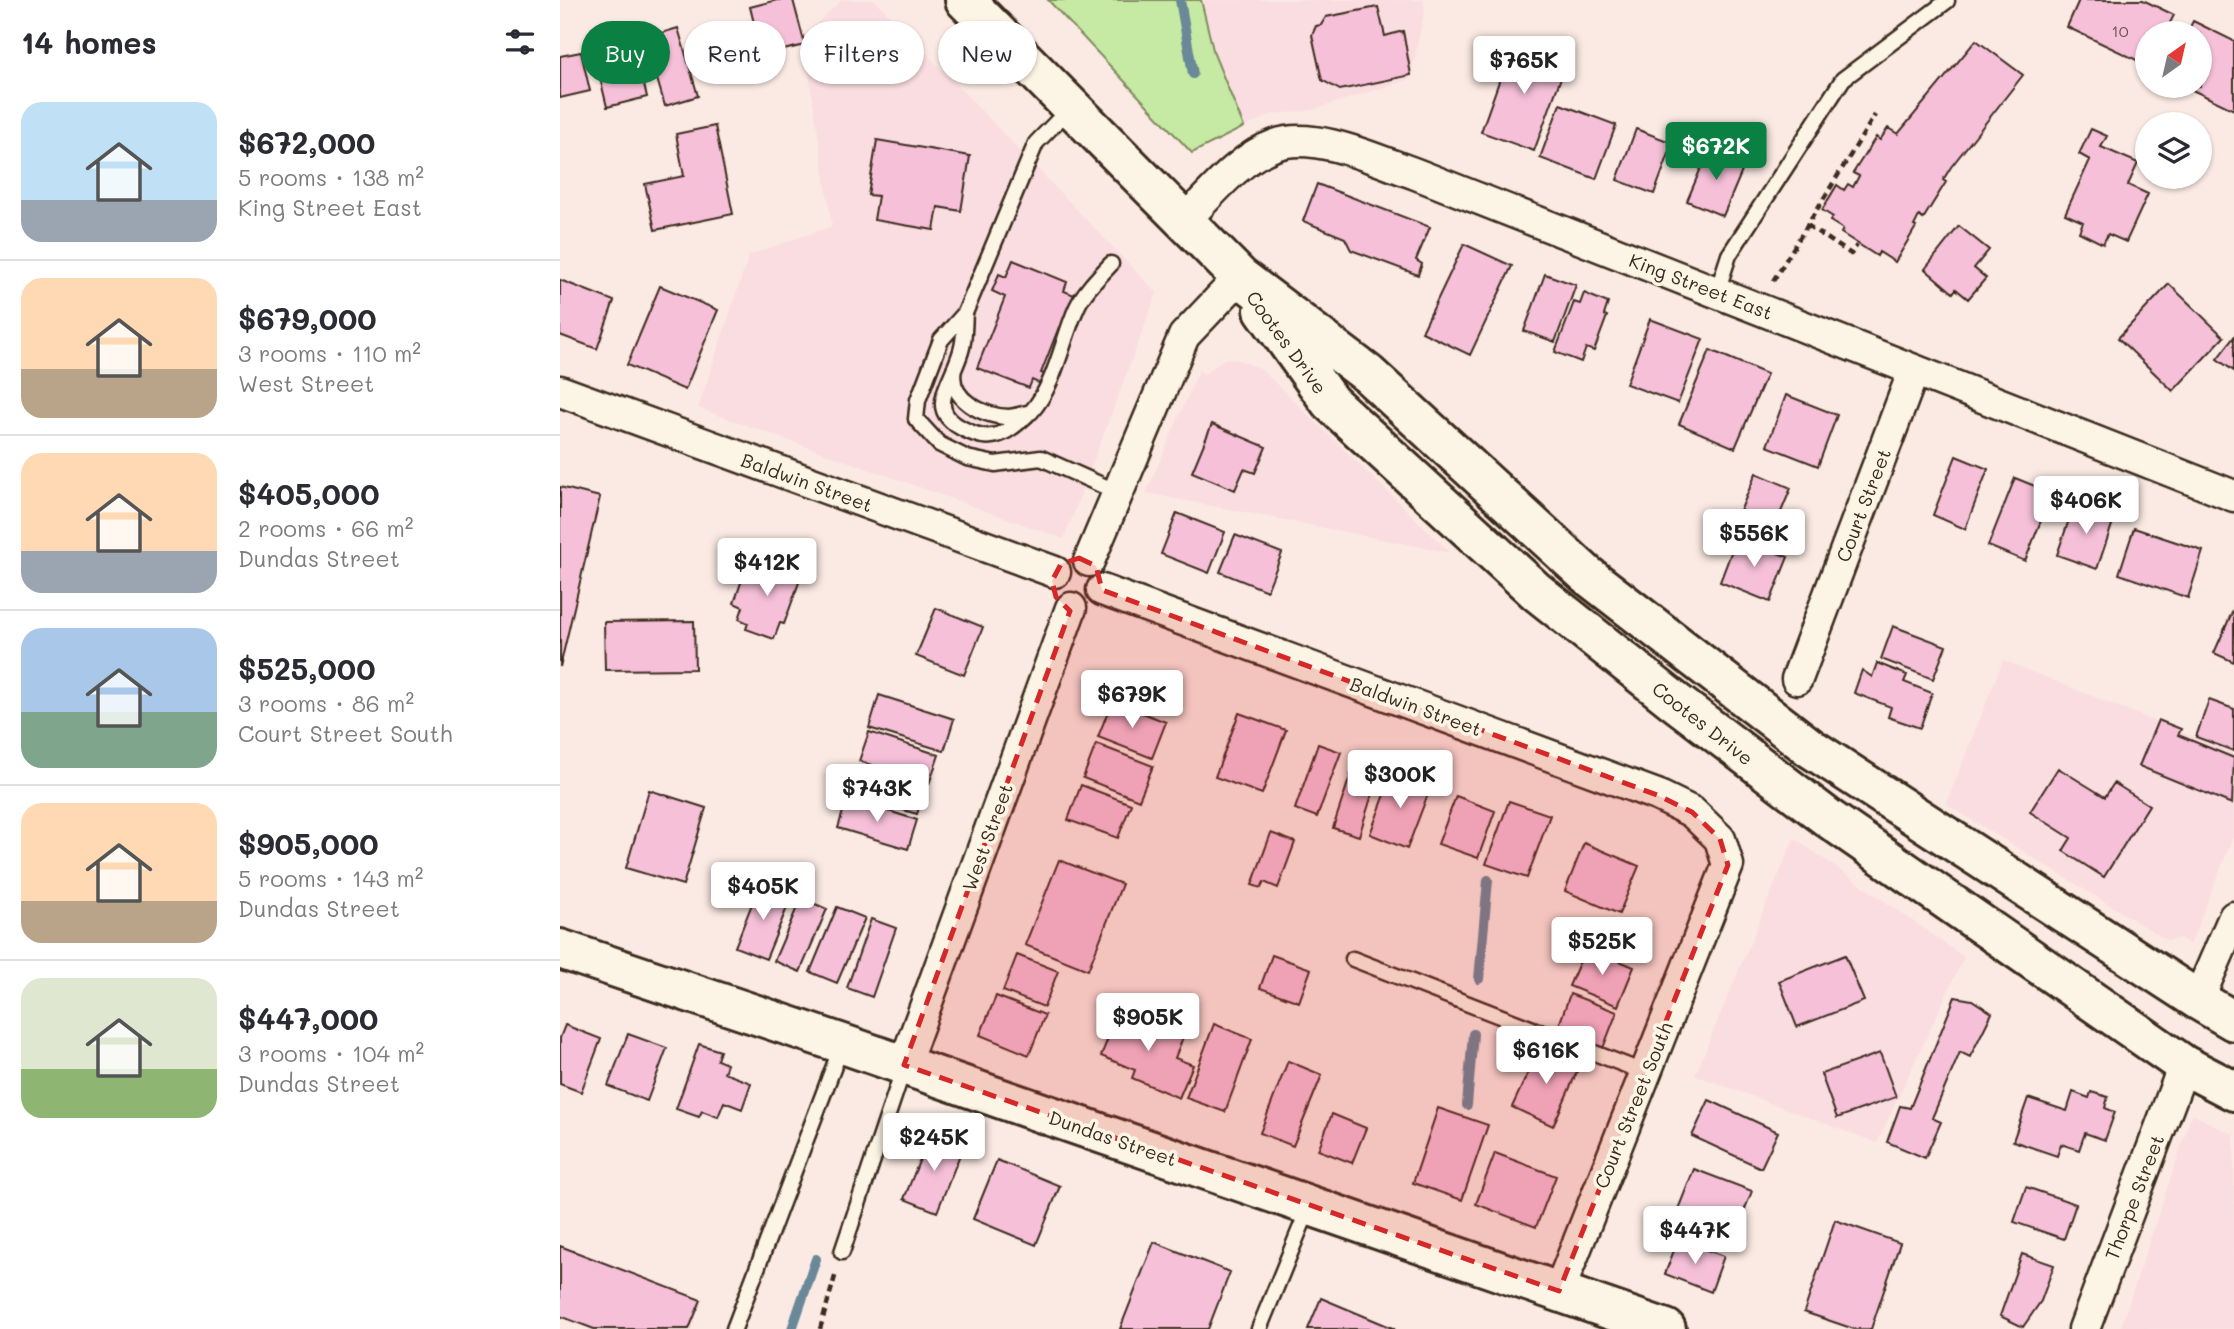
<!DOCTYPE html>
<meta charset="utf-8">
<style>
body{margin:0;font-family:Mali,sans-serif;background:#f2f2f3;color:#2b2b33;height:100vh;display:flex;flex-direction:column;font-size:26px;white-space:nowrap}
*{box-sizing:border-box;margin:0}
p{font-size:23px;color:#7c7c81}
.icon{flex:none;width:38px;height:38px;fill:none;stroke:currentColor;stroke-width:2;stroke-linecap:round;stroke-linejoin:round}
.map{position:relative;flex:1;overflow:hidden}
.side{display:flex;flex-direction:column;background:#fff;width:560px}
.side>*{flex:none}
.guide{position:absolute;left:21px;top:21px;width:665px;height:63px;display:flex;gap:14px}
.needle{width:46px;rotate:34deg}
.controls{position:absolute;left:1575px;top:21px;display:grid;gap:14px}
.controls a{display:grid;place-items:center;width:77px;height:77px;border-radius:50%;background:#fff;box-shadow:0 2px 5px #0004;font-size:35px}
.price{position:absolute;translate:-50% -60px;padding:0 16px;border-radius:7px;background:#fff;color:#222;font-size:23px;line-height:46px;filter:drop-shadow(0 2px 4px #0008)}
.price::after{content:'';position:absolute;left:50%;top:42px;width:21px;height:16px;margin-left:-10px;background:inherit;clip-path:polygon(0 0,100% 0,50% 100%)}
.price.selected{background:#0b8043;color:#fff}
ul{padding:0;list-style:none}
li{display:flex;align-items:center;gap:21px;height:175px;padding:0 21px}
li+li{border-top:2px solid #e1e1e2}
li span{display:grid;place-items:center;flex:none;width:196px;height:140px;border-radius:21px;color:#555}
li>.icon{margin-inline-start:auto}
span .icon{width:84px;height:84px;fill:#fffc;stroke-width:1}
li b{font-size:30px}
h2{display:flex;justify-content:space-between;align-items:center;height:84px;padding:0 21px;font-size:30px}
.tag{padding:0 24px;border-radius:32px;background:#fff;box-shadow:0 2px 5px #0004;font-size:24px;line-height:63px}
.tag.selected{background:#0b8043;color:#fff}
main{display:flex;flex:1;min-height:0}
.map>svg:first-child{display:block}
</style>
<main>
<section class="side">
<h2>14 homes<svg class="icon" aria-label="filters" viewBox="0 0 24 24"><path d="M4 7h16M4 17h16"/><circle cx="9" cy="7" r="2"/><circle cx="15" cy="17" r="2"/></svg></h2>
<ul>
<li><span style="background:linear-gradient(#bfe0f5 70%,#9aa5b1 0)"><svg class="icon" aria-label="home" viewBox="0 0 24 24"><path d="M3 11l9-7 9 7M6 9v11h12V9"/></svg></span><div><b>$672,000</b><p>5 rooms · 138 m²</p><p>King Street East</p></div></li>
<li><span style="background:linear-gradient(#ffd9b3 65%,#b9a48a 0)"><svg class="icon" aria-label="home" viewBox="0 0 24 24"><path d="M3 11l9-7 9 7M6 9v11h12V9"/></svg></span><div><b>$679,000</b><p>3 rooms · 110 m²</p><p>West Street</p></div></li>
<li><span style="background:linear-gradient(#ffd9b3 70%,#9aa5b1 0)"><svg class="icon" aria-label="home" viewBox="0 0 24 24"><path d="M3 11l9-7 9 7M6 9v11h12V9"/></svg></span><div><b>$405,000</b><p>2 rooms · 66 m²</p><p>Dundas Street</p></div></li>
<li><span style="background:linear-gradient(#a9c7e8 60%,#7fa58c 0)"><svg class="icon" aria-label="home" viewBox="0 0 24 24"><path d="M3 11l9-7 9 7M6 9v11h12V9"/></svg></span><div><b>$525,000</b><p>3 rooms · 86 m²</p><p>Court Street South</p></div></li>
<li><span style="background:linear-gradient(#ffd9b3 70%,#b9a48a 0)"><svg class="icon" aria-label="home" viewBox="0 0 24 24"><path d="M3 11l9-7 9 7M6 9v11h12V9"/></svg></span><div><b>$905,000</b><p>5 rooms · 143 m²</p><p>Dundas Street</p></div></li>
<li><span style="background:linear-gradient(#dfe7d0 65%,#8fb573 0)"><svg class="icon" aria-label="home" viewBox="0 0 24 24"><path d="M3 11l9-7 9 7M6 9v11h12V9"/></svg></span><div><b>$447,000</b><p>3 rooms · 104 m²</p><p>Dundas Street</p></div></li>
</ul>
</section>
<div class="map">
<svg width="1674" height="1329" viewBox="0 0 1674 1329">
<rect width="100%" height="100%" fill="#fbeae3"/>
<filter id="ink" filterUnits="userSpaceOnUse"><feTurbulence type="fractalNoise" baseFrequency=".0143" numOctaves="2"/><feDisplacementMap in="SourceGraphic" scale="14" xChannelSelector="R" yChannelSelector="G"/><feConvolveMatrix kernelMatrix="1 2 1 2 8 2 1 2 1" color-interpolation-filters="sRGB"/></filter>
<g filter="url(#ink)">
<path fill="#fadde0" d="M282,0h33l282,293 -93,246 -366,-131 51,-153 83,-29 -29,-190z
M620,0h243l2,9 -15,70 -97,31 -43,5 -78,38z
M666,358l13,2 21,8 191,185 -305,-60 53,-123 5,4z
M1443,660l231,93v82l-44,110 -10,-7 -12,3 -222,-137z
M1234,838l170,119 -87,186 -182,-68z
M1632,1114l42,21v194h-114z"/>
<path fill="#c6eaa4" stroke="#808a61" stroke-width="2" d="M488,0h153l13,54 30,73 -52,26z"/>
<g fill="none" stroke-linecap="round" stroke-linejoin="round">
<path stroke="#698898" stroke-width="10" d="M620,0l13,74
M919,979l9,-99
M907,1105l6,-71
M232,1329l24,-70"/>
</g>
<path fill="#f6c0d9" stroke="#3b2a1e" stroke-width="2" d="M217,0h16l12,45 -43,10 -12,-48z
M1519,0h64l31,15 -9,18h-18v32l-80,-38z
M818,7l7,29 18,-5 8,44 -71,15 -18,-10 -10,-45 4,-9 5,-1 5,-8z
M1633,21l41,20v69l-50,-24h16v-53h-13z
M118,28l20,68 -33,10 -20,-68z
M73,39l14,58 -40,10 -14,-58z
M1416,40l47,35 -72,92 -8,13 3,2 -23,37 -4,-3 -5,10 2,1 -21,35 -16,-10 -2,4 -36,-23 2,-4 -13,-8 3,-4 -11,-7 15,-25 7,5 4,-6 5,3 6,-11 -6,-3 23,-36 4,3 8,-12 10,6z
M953,42l54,19 -33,90 -53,-19z
M21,52l9,39 -30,7v-42z
M1000,104l56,21 -20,54 -56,-21z
M155,126l18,88 -78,16 -10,-46 39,-8 -8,-42z
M1076,129l37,14 -19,51 -37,-14z
M1531,129l16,7 -6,11 37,16 -10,22 20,9 -22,48 -18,-8 -5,10 -24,-12 4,-10 -18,-8 25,-54 -11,-6z
M317,140l93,16 -9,55 -23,-4 -4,23 -60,-10 4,-24 -10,-1z
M1149,149l36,15 -22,52 -36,-15z
M757,184l113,43 -14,33 6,4 -4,11 -67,-25 -6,-12 -42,-17z
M1399,226l30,24 -15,18 12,10 -18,21 -12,-10 -3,4 -28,-24z
M904,244l48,22 -42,89 -48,-23z
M453,260l54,22 -3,9 13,5 -12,34 -6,-3 -18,46 8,2 -4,11 -13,-6 -3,8 -52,-20 28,-71 -13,-6 7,-17 7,3z
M985,274l31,11 -21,57 -31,-11z
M0,280l54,21 -17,48 -37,-14z
M1609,284l55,53 -51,54 -55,-53z
M100,286l58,24 -33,80 -58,-25z
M1024,293l24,10 -4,12 3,1 -13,35 -8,-3 -5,14 -26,-10 19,-50 6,2z
M1090,319l53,20 -25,64 -52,-19z
M1674,337v34l-17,-12z
M1150,350l57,24 -32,74 -56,-24z
M1226,395l51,20 -19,51 -51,-20z
M652,424l54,23 -11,26 -11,-4 -9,21 -43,-18z
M1396,456l32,13 -23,60 -32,-14z
M1196,473l35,15 -17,41 -35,-15z
M1455,478l37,15 -27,68 -37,-15z
M0,487l40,10 -40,170z
M1515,502l40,14 -18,53 -40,-14z
M617,513l48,19 -16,41 -48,-19z
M1574,528l69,23 -15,47 -69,-24z
M675,535l47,18 -15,38 -47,-19z
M1177,537l51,20 -18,45 -50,-20z
M204,561l38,13 -18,50 -4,-1 -6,16 -28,-10 2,-6 -9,-4 4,-12 -9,-4 10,-29 13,5z
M376,608l47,19 -19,48 -48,-19z
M1674,608v54l-20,-9z
M134,621l1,48 -90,1 -1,-48z
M1333,626l53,20 -13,33 -52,-20z
M1317,663l30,12 -3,7 28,11 -12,35 -32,-11 3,-10 -37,-14 8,-23 10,7z
M319,695l75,24 -10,32 -75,-23z
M1649,700l25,9v42l-38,-14z
M552,701l54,21 -14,36 -54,-21z
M679,713l47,17 -24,64 -47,-17z
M1598,720l23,9 -3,6 56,23 -2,46 -93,-38z
M309,732l70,23 -10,29 -70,-23z
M536,744l57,22 -14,34 -56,-22z
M758,744l23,8 -24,65 -22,-8z
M796,758l25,8 -22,70 -26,-8z
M308,768l58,18 -9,28 -58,-17z
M1498,768l47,29 9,-14 35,22 -45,72 -41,-26 8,-13 -41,-26z
M834,771l37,15 -24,63 -37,-15z
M521,785l50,19 -13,34 -50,-18z
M89,790l57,18 -23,77 -57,-17z
M896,796l39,15 -17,47 -40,-14z
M287,798l70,22 -9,29 -70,-21z
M949,801l41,14 -23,63 -41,-14z
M711,833l24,9 -17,46 -14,-6 -3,6 -9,-3z
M1024,843l55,23 -20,48 -54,-23z
M499,860l63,24 -34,86 -63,-25z
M199,886l32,12 -25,61 -31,-12z
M241,898l26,11 -27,63 -26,-11z
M277,907l28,11 -28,65 -27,-11z
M311,919l25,9 -24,69 -25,-9z
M1026,947l48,20 -16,39 -49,-20z
M457,955l41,16 -14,36 -41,-16z
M712,955l39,14 -12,33 -39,-14z
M1285,955l19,46 -67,26 -18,-46z
M1010,994l47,18 -14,36 -46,-17z
M436,996l49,19 -16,40 -49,-20z
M1395,997l17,3 20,13 -22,44 -10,-5 -28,66 9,4 -16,36 -38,-16 13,-36 10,2z
M559,1010l64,27 -8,21 18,7 -14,33 -47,-20 3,-8 -34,-14z
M654,1024l38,15 -27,73 -39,-14z
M5,1025l36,14 -20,53 -21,-8v-46z
M68,1034l39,14 -20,53 -39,-15z
M139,1044l21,7 -3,9 10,4 -3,9 27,10 -9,26 -18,-7 -6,15 -16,-6 -3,6 -23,-8z
M980,1047l40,18 -27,61 -41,-19z
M1320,1053l16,44 -59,21 -16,-44z
M728,1061l34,14 -29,71 -33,-13z
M1513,1092l16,6 2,-6 17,5 -3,11 10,4 -10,28 -20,-7 -6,17 -18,-6 -4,12 -44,-15 15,-43 39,13z
M1149,1100l69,32 -17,36 -69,-32z
M878,1108l50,17 -26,75 -49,-17z
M772,1114l34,14 -14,35 -34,-13z
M370,1134l33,13 -26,65 -33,-13z
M935,1153l61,23 -20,51 -60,-23z
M437,1160l63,26 -24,59 -63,-26z
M1134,1169l58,22 -19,48 -58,-22z
M1466,1187l50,17 -12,35 -50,-17z
M1275,1220l65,23 -29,86h-17l-50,-17z
M1118,1240l46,16 -13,36 -46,-18z
M594,1242l76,30 -22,57h-88z
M0,1246l141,54 -12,29h-95l-34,-13z
M1462,1254l32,11 -13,36 -18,26 -23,-11z
M761,1298l74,31h-87z"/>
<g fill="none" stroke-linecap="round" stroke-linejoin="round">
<defs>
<path id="lane" d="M510,108l-34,35 -71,170 -24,27 -23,60 -2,19 23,25 28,14 28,6 46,-6 76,34
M1157,292l12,-37 114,-176 104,-78
M405,313c-1,12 0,26 -4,38 -11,37 -41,63 14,83 21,8 37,-5 52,-19
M394,369c-7,30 30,48 55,48 8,-1 15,-3 22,-5 25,-28 31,-72 46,-105 8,-17 22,-30 34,-43
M793,959l293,114
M282,1252l62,-185
M174,1329l108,-284
M699,1329l50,-122"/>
<path id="street" d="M624,221c27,-27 55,-63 91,-76 40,-15 103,16 141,29l818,322
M0,391l495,181
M529,561l95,-225 56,-59
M542,590l555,205 35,17 28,27 8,26 -169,426
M1237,679l117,-309
M1638,1000l36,-83
M344,1065l167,-457
M1524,1329l100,-264"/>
<path id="secondary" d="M0,949l283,95 823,285"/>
<path id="primary" d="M405,0l275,277 128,97 219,201 222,172 389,253 36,21
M704,310l66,92 207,190 136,108 155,118 356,247 50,26"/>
</defs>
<use href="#lane" stroke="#3b2a1e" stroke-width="19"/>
<use href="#street" stroke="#3b2a1e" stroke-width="35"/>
<use href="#secondary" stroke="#3b2a1e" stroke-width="44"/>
<use href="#primary" stroke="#3b2a1e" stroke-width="44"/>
<path stroke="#3b2a1e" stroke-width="4.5" stroke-dasharray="7 5" stroke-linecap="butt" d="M1247,225l44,29 6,-9
M1213,281l102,-166
M260,1329l16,-56"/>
<use href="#lane" stroke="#fcf5e5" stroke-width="14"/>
<use href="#street" stroke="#fcf5e5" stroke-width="30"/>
<use href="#secondary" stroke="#fcf5e5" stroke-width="38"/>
<use href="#primary" stroke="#fcf5e5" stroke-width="38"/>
</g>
</g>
<path fill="#d62828" fill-opacity="0.2" stroke="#d62828" stroke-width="5" stroke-dasharray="14 9" stroke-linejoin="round" d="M519,558l17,8 6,24 555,205 35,17 28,27 8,26 -169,426 -655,-226 166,-454 -14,-14 -4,-16 9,-17z"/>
<g text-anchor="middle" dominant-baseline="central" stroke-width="7" stroke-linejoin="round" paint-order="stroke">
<g font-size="16" fill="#6a504d">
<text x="1560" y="30">10</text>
</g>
<g font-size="19" fill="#3b2a1e" stroke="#fcf5e5">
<text transform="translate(1141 286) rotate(21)">King Street East</text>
<text transform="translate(727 342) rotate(54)">Cootes Drive</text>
<text transform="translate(247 482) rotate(20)">Baldwin Street</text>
<text transform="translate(1303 505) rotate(-69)">Court Street</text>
<text transform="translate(856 706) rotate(20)">Baldwin Street</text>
<text transform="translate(1143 723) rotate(38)">Cootes Drive</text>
<text transform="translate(427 837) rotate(-70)">West Street</text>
<text transform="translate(1073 1105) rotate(-68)">Court Street South</text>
<text transform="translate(553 1138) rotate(19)">Dundas Street</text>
<text transform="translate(1574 1197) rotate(-69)">Thorpe Street</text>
</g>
</g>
</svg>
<div class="controls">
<a><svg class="needle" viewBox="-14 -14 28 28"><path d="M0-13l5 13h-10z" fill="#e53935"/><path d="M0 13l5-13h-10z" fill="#7c7c81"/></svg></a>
<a><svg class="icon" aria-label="layers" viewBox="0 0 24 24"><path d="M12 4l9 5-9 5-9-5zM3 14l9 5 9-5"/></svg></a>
</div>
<b class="price" style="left:964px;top:96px">$765K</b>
<b class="price selected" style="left:1156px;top:182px">$672K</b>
<b class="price" style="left:1526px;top:536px">$406K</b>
<b class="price" style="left:1194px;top:569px">$556K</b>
<b class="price" style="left:207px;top:598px">$412K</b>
<b class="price" style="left:572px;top:730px">$679K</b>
<b class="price" style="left:840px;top:810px">$300K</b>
<b class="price" style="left:317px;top:824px">$743K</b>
<b class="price" style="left:203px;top:922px">$405K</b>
<b class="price" style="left:1042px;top:977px">$525K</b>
<b class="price" style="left:588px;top:1053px">$905K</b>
<b class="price" style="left:986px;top:1086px">$616K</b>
<b class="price" style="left:374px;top:1173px">$245K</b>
<b class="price" style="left:1135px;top:1266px">$447K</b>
<div class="guide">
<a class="tag selected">Buy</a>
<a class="tag">Rent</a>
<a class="tag">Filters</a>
<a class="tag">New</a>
</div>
</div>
</main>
